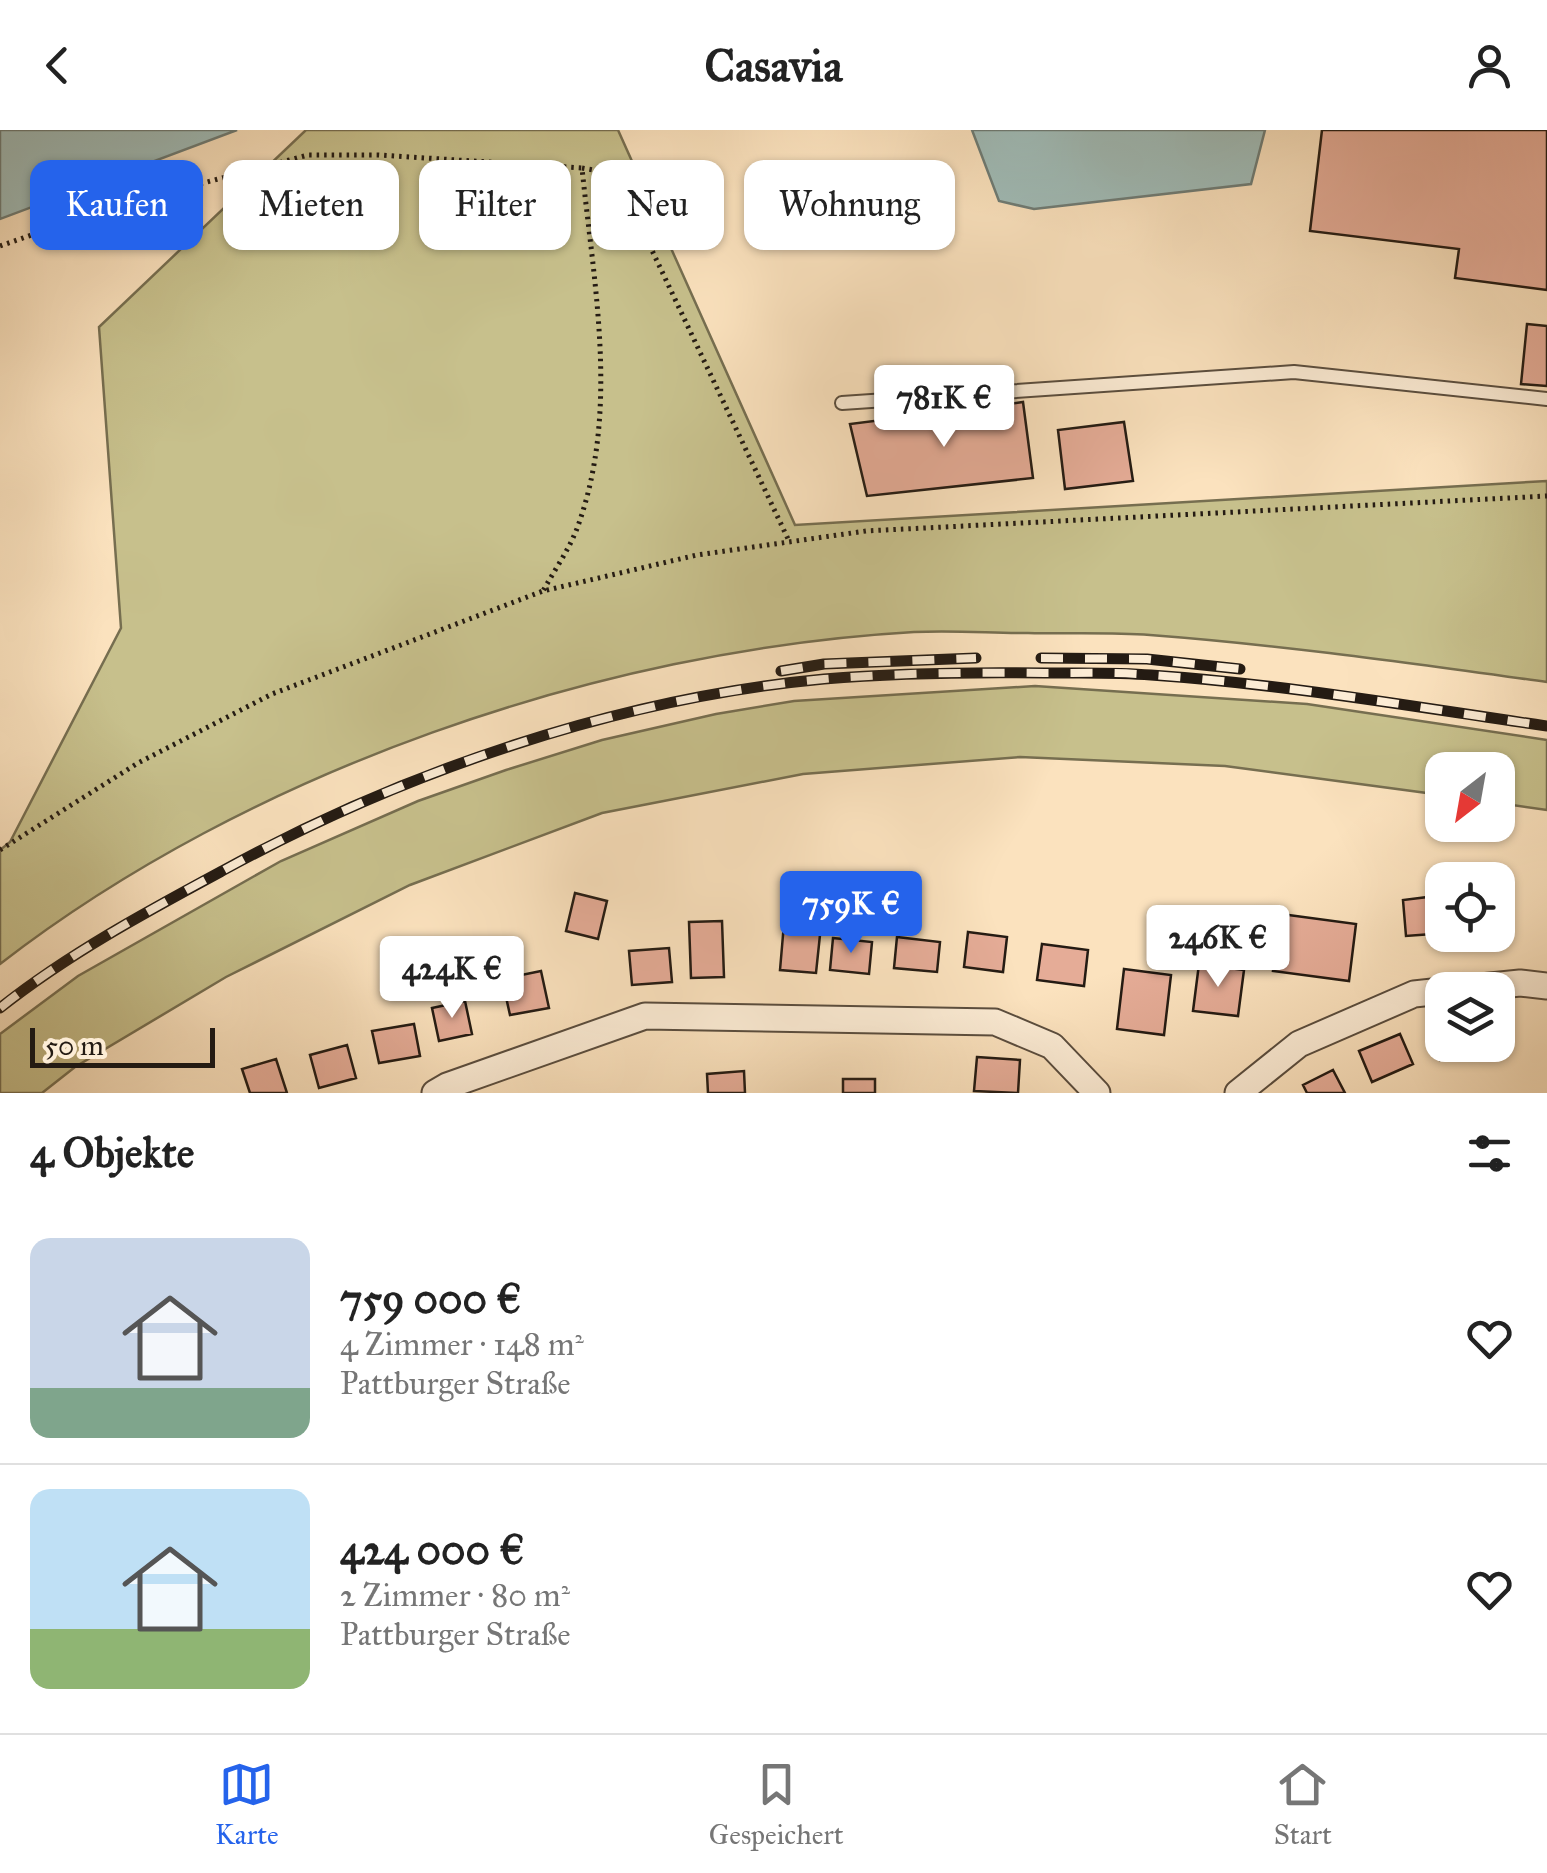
<!DOCTYPE html>
<html lang="de">
<meta charset="utf-8">
<style>
body{margin:0;font-family:"IM FELL Great Primer",serif;background:#f6f6f6;color:#222;height:100vh;display:flex;flex-direction:column;font-size:38px;white-space:nowrap}
*{box-sizing:border-box;margin:0}
p{font-size:32px;color:#767676}
.icon{flex:none;width:55px;height:55px;fill:none;stroke:currentColor;stroke-width:2;stroke-linecap:round;stroke-linejoin:round}
.map{position:relative;height:963px;overflow:hidden}
.panel{display:flex;flex-direction:column;background:#fff;flex:1}
.panel>*{flex:none}
.hud{position:absolute;left:30px;top:30px;width:1000px;height:90px;display:flex;gap:20px}
.needle{width:65px;rotate:211deg}
.controls{position:absolute;left:1425px;top:622px;display:grid;gap:20px}
.controls a{display:grid;place-items:center;width:90px;height:90px;border-radius:20px;background:#fff;box-shadow:0 2px 8px #0004;font-size:50px}
.scale{position:absolute;left:30px;bottom:25px;width:185px;box-sizing:border-box;padding-left:10px;border:5px solid #241b13;border-top:0;font-size:28px;line-height:35px;white-space:nowrap;color:#241b13;-webkit-text-stroke:8px #fcecd5;paint-order:stroke}
.price{position:absolute;translate:-50% -85px;padding:0 22px;border-radius:10px;background:#fff;color:#222;font-size:32px;line-height:65px;filter:drop-shadow(0 2px 5px #0008)}
.price::after{content:'';position:absolute;left:50%;top:60px;width:30px;height:22px;margin-left:-15px;background:inherit;clip-path:polygon(0 0,100% 0,50% 100%)}
.price.active{background:#2563eb;color:#fff}
ul{padding:0;list-style:none}
li{display:flex;align-items:center;gap:30px;height:250px;padding:0 30px}
li+li{border-top:2px solid #e0e0e0}
li span{display:grid;place-items:center;flex:none;width:280px;height:200px;border-radius:20px;color:#555}
li>.icon{margin-inline-start:auto}
span .icon{width:120px;height:120px;fill:#fffc;stroke-width:1}
li b{font-size:42px}
h2{display:flex;justify-content:space-between;align-items:center;height:120px;padding:0 30px;font-size:42px}
.tag{padding:0 35px;border-radius:20px;background:#fff;box-shadow:0 2px 8px #0004;font-size:35px;line-height:90px}
.tag.active{background:#2563eb;color:#fff}
header{display:flex;justify-content:space-between;align-items:center;height:130px;padding:0 30px;background:#fff;font-size:45px;font-weight:800}
.tabs{display:flex;justify-content:space-around;align-items:center;height:140px;border-top:2px solid #e0e0e0;background:#fff;font-size:28px;color:#767676}
.tabs a{display:grid;justify-items:center;gap:5px}
.tabs .active{color:#2563eb}
.map>svg:first-child{display:block}
</style>
<header><svg class="icon" aria-label="back" viewBox="0 0 24 24"><path d="M15 5l-7 7 7 7"/></svg>Casavia<svg class="icon" aria-label="person" viewBox="0 0 24 24"><circle cx="12" cy="8" r="4"/><path d="M4 21q1-7 8-7t8 7"/></svg></header>
<div class="map">
<svg width="1547" height="963" viewBox="0 0 1547 963">
<rect width="100%" height="100%" fill="#fbe2be"/>
<filter id="stains"><feTurbulence type="fractalNoise" baseFrequency=".002" numOctaves="4"/><feColorMatrix values="0 0 0 0 .2 0 0 0 0 .09 0 0 0 0 .02 0 0 0 .5 -.17"/></filter>
<radialGradient id="worn" r=".72"><stop offset=".6" stop-color="#630" stop-opacity="0"/><stop offset="1" stop-color="#630" stop-opacity=".3"/></radialGradient>
<path fill="#c7c08c" stroke="#766e50" stroke-width="2.5" d="M306,0h312l177,395 752,-44v201c-132,-18 -264,-37 -397,-47 -40,-3 -81,-1 -122,-2 -38,0 -76,-3 -114,-1 -314,18 -665,139 -914,332v-114l10,-8 111,-214 -22,-301z
M1035,556l272,18 240,36v70l-49,-7v-33h-56v25l-217,-29 -205,-9 -217,17 -201,39 -192,72 -184,92 -151,90 -33,26h-42v-59l78,-58 203,-115 137,-60 88,-31 96,-30 114,-26 78,-13z"/>
<path fill="#a0bcb8" stroke="#6e7c76" stroke-width="2.5" d="M0,0h237l-237,89z
M972,0h293l-14,54 -217,25 -35,-8z"/>
<path fill="#e5ac97" stroke="#241b13" stroke-width="2.5" d="M1322,0h225v160l-92,-12 4,-29 -149,-18z
M1527,194l20,2v60l-26,-2z
M1023,272l10,76 -166,18 -17,-72z
M1124,292l9,59 -68,8 -7,-59z
M575,763l32,8 -9,38 -32,-8z
M1428,767l4,37 -26,2 -3,-36z
M785,782l37,4 -6,57 -36,-3z
M1281,784l75,10 -7,57 -76,-10z
M722,791l2,56 -33,1 -2,-56z
M968,802l39,5 -4,35 -39,-5z
M897,807l43,5 -3,30 -43,-4z
M833,808l39,4 -3,32 -39,-4z
M1042,814l46,6 -4,36 -47,-6z
M669,818l3,34 -40,3 -3,-34z
M1199,834l45,6 -6,46 -45,-5z
M1124,839l47,6 -7,60 -47,-6z
M541,841l8,37 -39,7 -8,-36z
M465,871l7,33 -33,7 -7,-33z
M414,894l6,32 -41,7 -7,-32z
M1442,894v21h30l2,8 -34,7 -7,-34z
M1400,904l13,30 -41,18 -13,-31z
M347,915l9,33 -37,10 -9,-33z
M977,927l43,3 -2,33 -44,-2z
M276,929l11,34h-37l-8,-24z
M1333,940l12,23h-38l-4,-8z
M744,941l1,22h-37l-1,-19z
M843,949h32v14h-32z"/>
<g fill="none" stroke-linecap="round" stroke-linejoin="round">
<defs>
<path id="lane" d="M842,273l452,-31 253,27"/>
<path id="street" d="M1451,860l69,-7 27,3
M435,963l12,-7 198,-70 350,6 57,24 45,47
M1238,963l61,-49 115,-50 28,-3"/>
</defs>
<use href="#lane" stroke="#5a4d3e" stroke-width="16"/>
<use href="#street" stroke="#5a4d3e" stroke-width="29"/>
<path stroke="#241b13" stroke-width="5" stroke-dasharray="2.5 5" stroke-linecap="butt" d="M582,38l34,6 173,367
M0,116l106,-37 202,-54h71l203,13c12,118 37,240 -3,355 -8,24 -24,46 -36,68
M0,720l138,-87 134,-69 271,-103 154,-36 169,-24 681,-35"/>
<use href="#lane" stroke="#fcecd5" stroke-width="12"/>
<use href="#street" stroke="#fcecd5" stroke-width="25"/>
<defs>
<path id="rail" d="M1041,528l106,1 93,10
M781,541l43,-7 152,-6
M0,878c68,-54 146,-96 222,-137 181,-99 396,-173 602,-192 73,-6 148,-7 221,-6 35,0 71,-1 106,2 133,9 264,32 396,51"/>
</defs>
<use href="#rail" stroke="#241b13" stroke-width="11"/>
<use href="#rail" stroke="#fcecd5" stroke-width="8" stroke-dasharray="22" stroke-linecap="butt"/>
</g>
<rect width="100%" height="100%" filter="url(#stains)"/>
<rect width="100%" height="100%" fill="url(#worn)"/>
</svg>
<div class="controls">
<a><svg class="needle" viewBox="-14 -14 28 28"><path d="M0-13l5 13h-10z" fill="#e53935"/><path d="M0 13l5-13h-10z" fill="#767676"/></svg></a>
<a><svg class="icon" aria-label="locate" viewBox="0 0 24 24"><circle cx="12" cy="12" r="6"/><path d="M12 2v4M12 18v4M2 12h4M18 12h4"/></svg></a>
<a><svg class="icon" aria-label="layers" viewBox="0 0 24 24"><path d="M12 4l9 5-9 5-9-5zM3 14l9 5 9-5"/></svg></a>
</div>
<div class="scale">50 m</div>
<b class="price" style="left:944px;top:320px">781K €</b>
<b class="price active" style="left:851px;top:826px">759K €</b>
<b class="price" style="left:1218px;top:860px">246K €</b>
<b class="price" style="left:452px;top:891px">424K €</b>
<div class="hud">
<a class="tag active">Kaufen</a>
<a class="tag">Mieten</a>
<a class="tag">Filter</a>
<a class="tag">Neu</a>
<a class="tag">Wohnung</a>
</div>
</div>
<section class="panel">
<h2>4 Objekte<svg class="icon" aria-label="filters" viewBox="0 0 24 24"><path d="M4 7h16M4 17h16"/><circle cx="9" cy="7" r="2"/><circle cx="15" cy="17" r="2"/></svg></h2>
<ul>
<li><span style="background:linear-gradient(#c9d6e8 75%,#7fa58c 0)"><svg class="icon" aria-label="home" viewBox="0 0 24 24"><path d="M3 11l9-7 9 7M6 9v11h12V9"/></svg></span><div><b>759 000 €</b><p>4 Zimmer · 148 m²</p><p>Pattburger Straße</p></div><svg class="icon" aria-label="heart" viewBox="0 0 24 24"><path d="M12 20l-8-8c-3-5 5-10 8-4 3-6 11-1 8 4z"/></svg></li>
<li><span style="background:linear-gradient(#bfe0f5 70%,#8fb573 0)"><svg class="icon" aria-label="home" viewBox="0 0 24 24"><path d="M3 11l9-7 9 7M6 9v11h12V9"/></svg></span><div><b>424 000 €</b><p>2 Zimmer · 80 m²</p><p>Pattburger Straße</p></div><svg class="icon" aria-label="heart" viewBox="0 0 24 24"><path d="M12 20l-8-8c-3-5 5-10 8-4 3-6 11-1 8 4z"/></svg></li>
</ul>
</section>
<nav class="tabs">
<a class="active"><svg class="icon" aria-label="map" viewBox="0 0 24 24"><path d="M3 6l6-2 6 2 6-2v14l-6 2-6-2-6 2zM9 4v14M15 6v14"/></svg>Karte</a>
<a><svg class="icon" aria-label="saved" viewBox="0 0 24 24"><path d="M7 4h10v16l-5-4-5 4z"/></svg>Gespeichert</a>
<a><svg class="icon" aria-label="home" viewBox="0 0 24 24"><path d="M3 11l9-7 9 7M6 9v11h12V9"/></svg>Start</a>
</nav>
